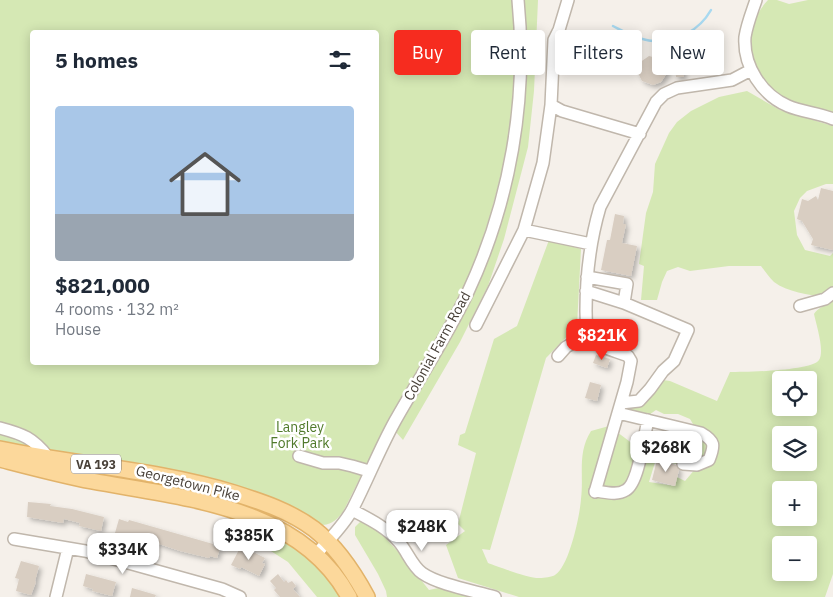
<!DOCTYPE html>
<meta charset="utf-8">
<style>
body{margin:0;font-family:"IBM Plex Sans",sans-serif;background:#f6f6f7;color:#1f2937;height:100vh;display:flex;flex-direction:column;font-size:19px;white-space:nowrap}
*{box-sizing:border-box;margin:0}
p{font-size:16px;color:#747a83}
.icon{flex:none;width:28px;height:28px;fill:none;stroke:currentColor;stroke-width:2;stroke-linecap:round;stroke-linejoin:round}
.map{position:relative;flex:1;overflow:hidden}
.sheet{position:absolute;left:30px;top:30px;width:349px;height:335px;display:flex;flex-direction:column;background:#fff;border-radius:5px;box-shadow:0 2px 12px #0003}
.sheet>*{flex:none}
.banner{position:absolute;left:394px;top:30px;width:364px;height:45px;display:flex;gap:10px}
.controls{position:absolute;left:772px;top:371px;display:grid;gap:10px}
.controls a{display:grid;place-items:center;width:45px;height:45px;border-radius:5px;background:#fff;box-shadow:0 2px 12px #0003;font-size:25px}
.price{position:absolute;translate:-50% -42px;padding:0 11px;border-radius:10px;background:#fff;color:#222;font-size:16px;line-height:32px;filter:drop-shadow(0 1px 2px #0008)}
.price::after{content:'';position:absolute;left:50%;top:30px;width:15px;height:11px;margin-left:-8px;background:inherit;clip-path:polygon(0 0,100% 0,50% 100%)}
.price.current{background:#f62c1f;color:#fff}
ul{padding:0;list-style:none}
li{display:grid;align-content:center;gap:10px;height:265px;padding:0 25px}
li+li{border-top:1px solid #e0e1e3}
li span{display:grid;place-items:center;height:155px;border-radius:5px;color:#555}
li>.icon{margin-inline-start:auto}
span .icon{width:90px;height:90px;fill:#fffc;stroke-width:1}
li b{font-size:21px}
h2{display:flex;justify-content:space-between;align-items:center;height:60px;padding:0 25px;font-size:21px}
.pill{padding:0 18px;border-radius:5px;background:#fff;box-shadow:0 2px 12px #0003;font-size:18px;line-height:45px}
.pill.current{background:#f62c1f;color:#fff}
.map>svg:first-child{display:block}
</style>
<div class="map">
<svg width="833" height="597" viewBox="0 0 833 597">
<defs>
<filter id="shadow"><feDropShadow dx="3" dy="3" stdDeviation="2.5" flood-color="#0004"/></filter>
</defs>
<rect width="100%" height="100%" fill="#f5f0ea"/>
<path fill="#d5e8b4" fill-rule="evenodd" d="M0,0h513l2,46 -1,39 -4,43 -4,27 -15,58 -17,52 -28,59 -75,132 -28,56c-6,7 -10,12 -20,13l-50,-22 -273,-57zM32,32h344v330h-344z
M521,0h17l-4,91 -6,56 -24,92 -16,47 -28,56 -57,98 -8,-9 17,-30 94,-205z
M768,0h9l12,4 19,-4h25v115c-19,-7 -41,-11 -58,-23 -31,-24 -33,-64 -7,-92z
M747,91l33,19 53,16v58h-7l-19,7 -7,7 -6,13 3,24 8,15 25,6 3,-3v33l-8,11c-16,-2 -38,-5 -51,-15 -5,-5 -9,-11 -13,-16h-32l-39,5 -12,-4 -11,4 -5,11 -5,18h-16l3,-34 -5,-2 7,-51 7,-21 2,-28 14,-31 8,-11 14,-11 28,-14z
M549,240l32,9 -4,77 -31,32 -56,192 -8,-1 6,14c11,4 43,16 52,15 4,0 12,-1 15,-3 14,-8 25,-60 26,-76 3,-24 -4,-46 10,-68l18,-5 24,18 5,10 11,-23 30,8 4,-8c15,5 25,4 24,23l-6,5 -7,1 -11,-4 -7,4v4l-20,-5 -7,23 26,4 2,-9 8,4 11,-13 15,-5 5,-4 1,-14 -17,-17 -7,-4 -3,-5 -12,-5h-14l-8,-4 -10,7 -21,-7 38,-30 7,1 47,20 13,-29c15,0 82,-1 89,-12 6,-9 -3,-36 -5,-46 3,-6 13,-9 19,-14v274l-8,23h-306l-61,-19 -12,-33 19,-14 -7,-7 18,-71 -18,-8 2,-10 5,-2 29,-94 23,-13zM781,380h28v28h-28zM781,435h28v27h-28zM781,490h28v28h-28zM781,545h28v27h-28z
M237,518l8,1 60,31 39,47h-27l-29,-35 -56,-36z
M360,522h2l16,8 24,26 27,34 14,-3 45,10h-101l-1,-6 -8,-17 -23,-39v-8z"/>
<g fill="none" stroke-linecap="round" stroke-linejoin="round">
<path stroke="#a8d9f0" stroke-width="2.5" d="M613,26c12,6 26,14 40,15 24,1 46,-10 58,-31"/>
</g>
<path fill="#d9cec2" filter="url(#shadow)" d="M691,52l1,7 -10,1 2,17h-8l-3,-23z
M649,56l11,3 9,11 -8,12 -8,3 -11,-4 -5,-10 2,-8z
M821,188l12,3v59l-22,-5 2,-6 -11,-18 -5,-2 5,-20 6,2 8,-5 2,4z
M615,214l9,2 -1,8h3l-4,19 15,3 -6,30 -30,-6 6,-30h3z
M596,355l14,4 -3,9 -14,-5z
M590,382l11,3 -4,16 -12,-3z
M657,460l19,5 3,5 -4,16 -23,-6z
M28,502l23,2 -1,2 22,3 32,8 -3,14 -22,-5 1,-3 -16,-4 -1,4 -36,-6z
M119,519l9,3 1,-2 84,24v2l7,2 -3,10 -7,-2 -1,2 -29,-7 -27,-9 -38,-9z
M241,546l24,12 -3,5 3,1 -6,12 -18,-9 -1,2 -9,-4z
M21,561l18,5 -4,15 1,1 -5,13 -15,-4 3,-12 -4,-1z
M86,574l30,8 -4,14 -20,-5 1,-2 -10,-3z
M278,574l6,8 2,-2 2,3 4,-2 4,5 -3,3 7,8h-20l-6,-7 2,-2 -6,-7z
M132,588l24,7 -1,2h-25z"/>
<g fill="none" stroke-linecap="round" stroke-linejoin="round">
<defs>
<path id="minor" d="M568,0l-9,30 -5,10 -3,65 11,6 78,23
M756,0c-4,12 -9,24 -11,37 -2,29 17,58 43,69 14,6 31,7 45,13
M524,230l67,14
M587,277l40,7 -3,19 64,27 -14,31 -11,10 -13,18 -11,12 -18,2
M586,291l38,12
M800,306l25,-7 8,-6
M476,325l48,-95 19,-67 8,-58
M558,356l8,-9 23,-13
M618,413l83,20c14,8 14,12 8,27l-12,5 -14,-1
M0,428c23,6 33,10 48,29
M299,456l24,7h16l13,3 17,5
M595,491c10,1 22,5 31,-1 13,-7 18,-55 22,-70
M595,492l32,-110 4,-21 -3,-5c-11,-5 -31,-8 -38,-19 -4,-7 -4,-18 -4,-26 0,-36 4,-70 14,-104l56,-105 8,-8 13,-6 55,-8 19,-10
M352,510c17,9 34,17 47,32 8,9 13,24 23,31 17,12 53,18 73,24
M14,539l71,12 137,38 18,8
M316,554c13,-14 27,-28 36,-44 15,-29 27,-60 43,-89 24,-43 52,-84 73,-129 42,-90 60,-193 50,-292
M56,597l12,-49"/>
<path id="major" d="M0,449c78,16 158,21 234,44 28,9 56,18 80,36 23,18 39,42 53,68
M0,459c31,8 61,16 92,22 91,17 208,25 257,116"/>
</defs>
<use href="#minor" stroke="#c0b7ac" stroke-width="14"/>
<use href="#major" stroke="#e2b36a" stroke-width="18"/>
<use href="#minor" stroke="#fff" stroke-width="11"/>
<use href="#major" stroke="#fcd89b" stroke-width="15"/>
</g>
<g text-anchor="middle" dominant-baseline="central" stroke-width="5" stroke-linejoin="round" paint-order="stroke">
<rect fill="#fff" stroke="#7f7974" stroke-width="1" x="71" y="454.5" width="50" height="19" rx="4"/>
<g font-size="12" font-weight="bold" fill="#484038">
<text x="96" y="464">VA 193</text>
</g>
<g font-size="14" fill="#484038" stroke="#fff">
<text transform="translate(437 346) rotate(-61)">Colonial Farm Road</text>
<text transform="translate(188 483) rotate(14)">Georgetown Pike</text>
</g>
<g font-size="14" fill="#507a2b" stroke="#fff">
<text x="300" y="427">Langley<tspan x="300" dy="16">Fork Park</tspan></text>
</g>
</g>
</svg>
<div class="controls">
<a><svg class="icon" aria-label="locate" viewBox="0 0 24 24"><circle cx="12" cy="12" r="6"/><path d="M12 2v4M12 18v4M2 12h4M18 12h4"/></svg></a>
<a><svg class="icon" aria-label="layers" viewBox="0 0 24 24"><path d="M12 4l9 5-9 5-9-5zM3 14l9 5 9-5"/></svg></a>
<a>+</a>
<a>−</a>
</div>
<b class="price current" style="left:602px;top:361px">$821K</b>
<b class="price" style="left:666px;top:473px">$268K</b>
<b class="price" style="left:422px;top:552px">$248K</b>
<b class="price" style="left:249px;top:561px">$385K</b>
<b class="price" style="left:123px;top:575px">$334K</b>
<div class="banner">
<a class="pill current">Buy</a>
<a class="pill">Rent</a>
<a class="pill">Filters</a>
<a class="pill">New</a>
</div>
<section class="sheet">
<h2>5 homes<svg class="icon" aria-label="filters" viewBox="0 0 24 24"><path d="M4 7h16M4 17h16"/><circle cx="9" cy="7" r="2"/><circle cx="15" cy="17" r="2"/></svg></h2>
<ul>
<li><span style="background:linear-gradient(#a9c7e8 70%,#9aa5b1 0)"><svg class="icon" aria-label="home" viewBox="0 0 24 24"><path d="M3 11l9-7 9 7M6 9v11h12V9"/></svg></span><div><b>$821,000</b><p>4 rooms · 132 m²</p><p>House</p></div></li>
</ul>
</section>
</div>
